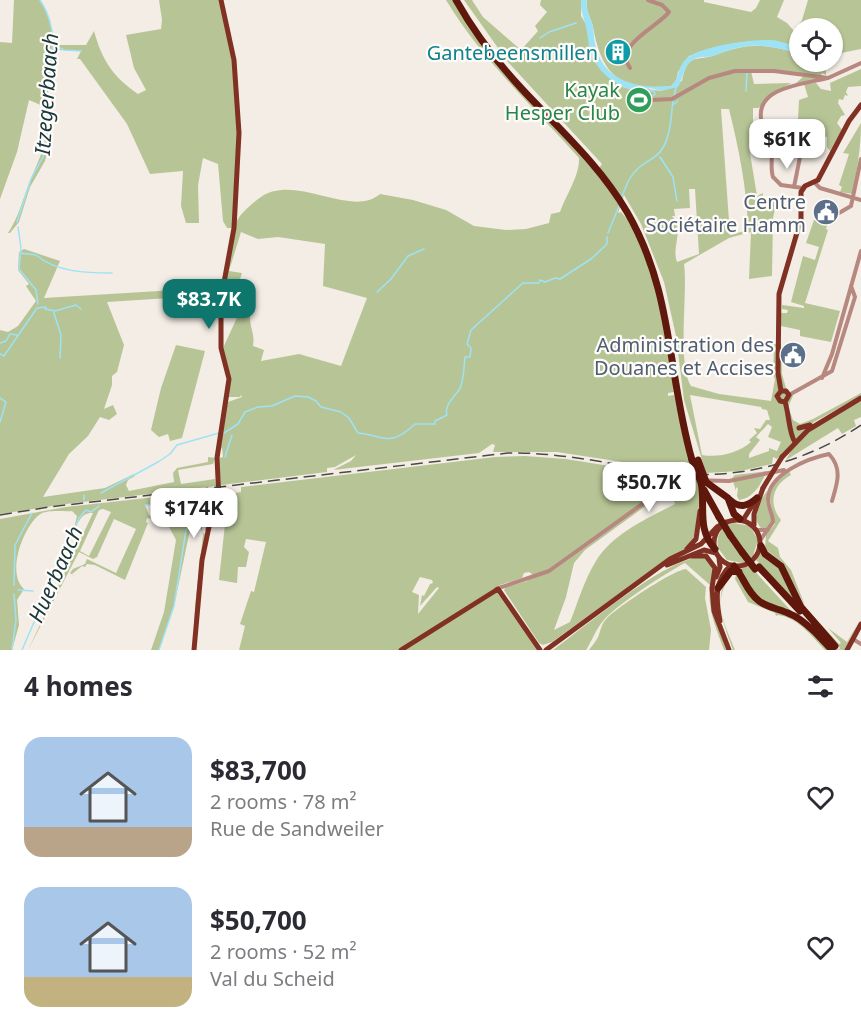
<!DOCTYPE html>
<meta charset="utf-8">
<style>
body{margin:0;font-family:"Noto Sans",sans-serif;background:#f2f2f3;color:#2b2b33;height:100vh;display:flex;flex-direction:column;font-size:22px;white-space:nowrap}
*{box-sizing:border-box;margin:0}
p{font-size:20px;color:#7c7c81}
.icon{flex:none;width:33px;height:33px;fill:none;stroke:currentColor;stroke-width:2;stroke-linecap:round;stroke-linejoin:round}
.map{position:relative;height:650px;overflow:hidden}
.sheet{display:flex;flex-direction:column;background:#fff;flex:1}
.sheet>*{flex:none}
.controls{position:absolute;left:789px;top:18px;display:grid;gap:12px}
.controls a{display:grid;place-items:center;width:54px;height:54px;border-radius:50%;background:#fff;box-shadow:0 2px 4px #0004;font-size:30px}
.price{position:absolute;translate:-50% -51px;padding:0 14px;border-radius:12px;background:#fff;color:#222;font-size:20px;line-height:39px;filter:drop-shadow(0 2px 3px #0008)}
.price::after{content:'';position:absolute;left:50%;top:36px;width:18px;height:14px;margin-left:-9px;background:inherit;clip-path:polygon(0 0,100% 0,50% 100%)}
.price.on{background:#0f766e;color:#fff}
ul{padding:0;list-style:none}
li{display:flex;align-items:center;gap:18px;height:150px;padding:0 24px}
li span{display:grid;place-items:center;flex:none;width:168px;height:120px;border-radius:18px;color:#555}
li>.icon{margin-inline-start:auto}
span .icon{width:72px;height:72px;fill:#fffc;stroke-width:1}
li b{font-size:26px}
h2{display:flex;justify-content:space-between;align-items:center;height:72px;padding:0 24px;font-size:26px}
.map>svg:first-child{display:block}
</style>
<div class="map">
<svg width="861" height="650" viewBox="0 0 861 650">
<rect width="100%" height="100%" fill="#f3ede5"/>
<path fill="#b7c596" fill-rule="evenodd" d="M14,0h26c12,17 9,27 17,45h29l8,-14c8,29 19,46 44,63l8,-4 -12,-22 -8,-33 35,-6 1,-9 -3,-20h61l10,41 8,81 -5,106h-6l-4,-7 -5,-57 -15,-6 -5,27 1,38h-13l-5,-17 2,-35 -33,3 -23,-50 -47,-65h-3l4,-8 -24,-1 -6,19 -5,38 3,29 3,-1 -7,26 -15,26 -11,35 -9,11h-2c10,-15 14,-31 20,-47 9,-24 28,-55 15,-80l-14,-6 -12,52 -17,47v-157l12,1z
M446,0h8l22,36 120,136 6,-8 -94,-102 -44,-62h8l11,17 38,33 17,-19 -3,-5 12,-14 -7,-7 1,-5h40v16l5,8 7,35 30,28 22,7 2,-5 14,2 21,-10c6,-29 13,-19 33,-26 36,-13 47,-11 84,-2l1,9h26v13l-4,-2 -2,6 -25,5 10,-9 -54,-4 3,13 37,-1 -25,15 -7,10h-6v16l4,8 -7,7 -1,8 8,49 6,-3 -1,15 15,-8 -4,18 -1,58 -23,3 2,-47 -22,6 -45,26c4,28 -7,101 7,122l28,8 52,7 4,-22 -2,-4 1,-31 7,-1 1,31 4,14 7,8 -5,11 5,13 7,4 13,-5 48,-26v3l-47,26 -37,37 -4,-2 -1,7 -32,7 -34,2 -22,-73 -8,-64 -12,-54 -23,-58 -17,-29 -6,18 3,-1c38,45 46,123 53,180l-6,1v3l6,-1 11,51 9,27 -137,-21h-64l2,-7 -3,-1 -13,9 -146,17 18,-9 5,-6 -21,12 -8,1v4l-106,13 -3,-27 5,-1 -1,-10 -2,5 7,-47 1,-3 14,-5 -1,-2 -1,2h-11c2,-17 -6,-33 -7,-52 -2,-32 3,-64 9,-95 1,-9 1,-20 5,-27 3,-9 18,-21 25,-26 35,-24 90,22 119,-3l33,6 33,10 28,16 32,4 20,-1 23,-6 2,-9 9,-2c6,-17 20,-37 19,-54 -46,-52 -97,-98 -133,-158zM721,109h8c10,41 18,79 19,121l-18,5zM689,189h6l4,65 -22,8c-6,-16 8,-31 -5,-46h3l-1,-7 16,-1zM241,232l17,7 20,-2 47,7 -2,42 44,12 -26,68 -42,-12 -38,7 3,-11 -11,-4c2,-12 -3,-18 -3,-29 -1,-8 1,-16 4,-24l-13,16 -18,39v-34l5,1 14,-42 -13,-2zM690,395l71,12 1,2 5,1 3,10h-4l-6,9 -6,-1 3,5 -8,7 2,2c-13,11 -32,16 -49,13zM768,424l4,3 -4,10 13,5 -4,9 -8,-3v3l-20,7v-4l11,-14 -4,-3z
M587,0h117v2l47,10 5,-4 4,-8h24l-7,17 10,6 8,9 7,-12 6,-20h53v49l-20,4 -8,-1 -1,-24h-32l-1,19c-44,-11 -68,-5 -110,9l-11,16 -2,9 -5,5c-51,5 -69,-10 -78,-59 -2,-10 -8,-16 -6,-27z
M861,69v17l-13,1 -2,5 2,4 -3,-1 -2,5 -4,-1 -1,4 7,12 -4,1 -4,7 5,7 -12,21 -3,-4v-10l-36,-3 -1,-14 8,-1 1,-19 9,-3 -4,-13 12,-1 5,6 10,2 -1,-8z
M861,123c0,25 -4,46 -8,71l-13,-2 2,-5 -3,-2 10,-31 -6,-1z
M818,216h12l-4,13 2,1 -23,73 35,8 -9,31 -31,-6v-6l-19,-4 -1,-13h7l1,-3 -6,-1v-4l22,3v-2l-13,-4 12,-46 12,4 4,-13 -13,-4 8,-23h3z
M24,249l36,12 -16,37 148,-9v6l-7,2 -78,5 17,43 -7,27 -5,4v9l-8,24 9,-4 4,9 -8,6 -9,-3 -12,19 -19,18 -26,43 62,-9 29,-14 1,2 -7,4 -2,5 3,6 45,-9 -1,-9 4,-5 31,-6v-5l7,1 -2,6 -35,6 3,14 34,-5 -1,-10 2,17 -150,18 -66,10v-184l8,2 10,-6 18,-25 -10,-15 3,-2 -11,-14 1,-18z
M176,345l29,6 -23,87 -12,3 -2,-7 -9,3 -8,-7 10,-42z
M861,401v16l-7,3 2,6 -14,8 -4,-6 -52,32c14,-29 48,-44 75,-59z
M525,456l41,3 112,18 18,1 4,10 1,13 -8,39 -8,9 -22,13 -111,80 -9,3 -4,-2 -35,-53 2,-3 21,-6 6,-6 -4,-3 -5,1 -2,5 -22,7 -101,65h-160l6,-24 -5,-2 11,-33 3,1 12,-50 -20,-3 -2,8 5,5 -3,15h-8l-1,16 -18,-3 9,-84 -4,-1 17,-3v-5l254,-30zM671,493l4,11c-27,14 -63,30 -79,57 -12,19 -18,41 -26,61l-16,8 12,-33 8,-34 11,-13 69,-50zM420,577l12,3 1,3 -3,1 -6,12 -2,-1 -2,11 17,-19 2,1 -21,26 1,-19 -7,-3z
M767,471c-5,11 -13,28 -28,29l-2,-4 1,-7 -2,-2v4l-4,-13 3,-3z
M789,471l2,4c-19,10 -23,29 -10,45l-13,21 10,7 2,9 11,13 15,38 33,36 2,-1 -13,-15 19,14 11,-19 -14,27h-6l2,-2 -3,-5 -27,-28 -28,-53 -17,-13 1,-14 9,-11 -6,-30 7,-12z
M218,490v11l-13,31 1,-12 10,-19 -13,2 -1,29 3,2 -12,116 2,-44 8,-72 -2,-4 1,-27 -57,2 4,10 38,9 3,6 -16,76 -15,44h-8l13,-38 12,-72 -9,-17 -20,-5 -1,4 2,1 -23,57 -30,-15 -8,-1 -2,3 -3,-1 -10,8 4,3 -6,-4 3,-4 12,-5 2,-5 29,14 20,-44 -22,-10 -17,38 -4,2 -14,-7 -51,98 65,-137c-12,-1 -15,10 -20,20l4,-17 -5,-5c-9,1 -25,-2 -33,4 -16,13 -33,58 -15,74l-7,11 2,25 -7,25h-12v-131l66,-12zM103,509l8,3 -22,44 -9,-5 19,-41z
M767,491l-1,11 6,20 -5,7h-5c-12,-11 -3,-27 5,-38z
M734,523l16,3 8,14 -5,16 -11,7 -15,-3 -9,-12c-2,-13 3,-22 16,-25z
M760,553l17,13 22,39 -43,-45z
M703,556l10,10v47l13,37h-2c-8,-22 -17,-41 -14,-65l-25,-22c-19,10 -69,42 -82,58 -7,8 -11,20 -17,29h-33c36,-26 108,-89 150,-94z
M749,565l44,48c-33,-10 -37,-13 -53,-44z
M686,569l20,18 -1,11 6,32 -2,20h-120c3,-4 6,-8 8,-11 4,-7 3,-14 10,-21 11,-11 66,-48 79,-49z
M736,573l10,17 59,37 23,23h-3c-14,-14 -26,-32 -47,-35l-2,1 -1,-3 -27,-11 -13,-23 1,-4 -4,-1c-21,26 -8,49 3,76h-2c-9,-25 -20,-50 -5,-75z
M496,591l42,59h-133z"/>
<path fill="#9ee3f5" d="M581,0h6c-2,11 4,17 6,27 1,8 1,16 4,24 10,32 44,38 74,35 9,-8 6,-19 15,-27 13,-13 68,-20 86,-19 9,1 19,5 27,7v6c-35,-8 -49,-12 -83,2 -9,4 -17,-1 -26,7 -7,7 -7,17 -12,25l-17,4 -11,-3c-7,6 -12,4 -21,1 -17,-5 -34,-21 -39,-38 -2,-8 -2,-16 -4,-24 -2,-10 -6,-16 -5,-27z"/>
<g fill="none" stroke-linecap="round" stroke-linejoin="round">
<path stroke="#9ee3f5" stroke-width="1.5" d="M540,38l9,-6 27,-9
M54,45l10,5 17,1
M647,91h7l1,3 -2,2
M746,91l1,-19
M674,97l2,-10
M674,104l4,-3
M660,157l13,20 4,24
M621,199c5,-13 9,-25 20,-33 6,-5 14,-8 19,-14 11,-14 11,-35 13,-52
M17,222l14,-43 12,-22 5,-37 -4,-17 5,-25 -4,-1c9,-21 13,-50 -5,-77
M18,227l3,21 -2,21 17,21 2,14
M608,233l11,-27
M20,253l16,2c20,17 50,18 76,18
M377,292l14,-13 17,-23 16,-7
M53,310l8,25 -1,23
M0,343l6,-2 4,-7 7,1
M0,354l4,2 33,-48 9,-1 -1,2 10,2 21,-6 5,4
M0,398l6,4 -6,20
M224,433l14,-9 7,-12 13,-5 14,-1 23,-10 13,1 8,4 5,6 20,5 8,6 9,15c28,3 31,15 57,-9h20v-3l12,-6c-3,-9 6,-17 12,-25 5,-8 5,-24 6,-33h5l1,-9 -4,-4 4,-14 52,-47h16l1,-3 5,2 10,-4 5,1 31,-20 16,-15v-7
M225,457l7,-22
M101,493l57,-31 12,-8 7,-9 42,-12
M84,495v5
M204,502l13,-4
M145,505l56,-3
M14,585l1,-40 17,-32
M18,590l15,1
M12,649l4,-29 -2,-26
M22,650l57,-132 7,-8 5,2 8,-6
M159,650l15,-44 12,-76 3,-5 10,-2 3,-21"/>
<path stroke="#ccc7c0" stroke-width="7" stroke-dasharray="7 3.5" stroke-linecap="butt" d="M838,649v1"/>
<path stroke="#b7887f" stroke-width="4" d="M630,68c-17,-23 28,-41 39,-56l-7,-7 -14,-5
M636,96l15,4 21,-1 37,-21 26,-7h39l54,7 33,-15
M815,183l5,5 41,12
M794,187l6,-30
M803,188l-22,-3 -8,-8c-3,-9 0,-18 -2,-28 -2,-10 -8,-20 -10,-31 -4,-32 46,-34 66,-40
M831,215l8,-2 12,-7 10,-47
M822,378l10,-24 29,-103
M789,395l43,-24 23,-74 -4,-11
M757,530h11
M761,539l12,-17c0,-7 -5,-15 -5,-23 0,-25 41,-41 61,-45 14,15 8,30 3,47
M496,589l53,-18 103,-74 36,-17 41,1 55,-11
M853,639l8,5"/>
<path stroke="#803123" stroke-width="5" d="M781,391h5l3,4 -4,7c4,11 4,33 10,40
M785,402l-5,-1 -3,-5 4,-5 -3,-18 1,-79 22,-75v-27l4,-6 13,-6 31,-59 12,-16
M799,428l11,-3
M782,457l26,-27 53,-32
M714 543a23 23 0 1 1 46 0a23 23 0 1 1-46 0Z
M743,520l12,-19
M754,525v-11l9,-26
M687,549l9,-10 4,-28
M690,556h16l9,12 -3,20 2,23 15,39
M667,565l37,-15 12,3
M716,577l4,-10 -1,-9
M720,621c-4,-21 -6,-41 11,-56
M194,650l8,-90 8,-38 9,-23 -2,-41 12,-79 -8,-31v-34l2,-26 11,-60 5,-95 -5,-73 -13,-60
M401,650l97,-61 42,61
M546,650l124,-91 31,-15 16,-17 9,-5
M847,650l14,-26"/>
<path stroke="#60180d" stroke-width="7" d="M456,0c18,32 40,61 65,88 37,40 78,76 106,124 47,81 40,161 65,248
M701,482c5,24 -5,46 14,67
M706,482l22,16 6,16 6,5
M704,490l15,27
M730,500c10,9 18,6 27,-2
M730,535l12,17
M761,546l4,8 16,12 20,41 34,39
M734,566c10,11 12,25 25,35 9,7 21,8 31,13 11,4 19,13 27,20
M759,567l41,44
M718,588l13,-17 8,1
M815,632l17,18"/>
<path stroke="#4b4944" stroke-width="1.5" stroke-dasharray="12 6" stroke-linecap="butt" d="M0,515l49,-8 459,-54c58,-1 113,14 169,20 64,7 131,-12 184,-48"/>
<path stroke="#803123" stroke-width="5" d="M763,488l19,-31"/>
<path stroke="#60180d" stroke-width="7" d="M692,460l9,22
M698,460l8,22
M719,517l11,18
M742,552l13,17"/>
</g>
<defs>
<symbol id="building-disc" viewBox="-11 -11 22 22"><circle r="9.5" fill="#0f9aa8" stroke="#fffbf6"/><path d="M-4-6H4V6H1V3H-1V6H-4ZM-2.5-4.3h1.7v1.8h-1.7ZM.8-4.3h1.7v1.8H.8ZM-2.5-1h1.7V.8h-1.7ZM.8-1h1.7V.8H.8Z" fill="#fff"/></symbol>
<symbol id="stadium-disc" viewBox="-11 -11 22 22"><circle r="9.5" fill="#2e9e5b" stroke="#fffbf6"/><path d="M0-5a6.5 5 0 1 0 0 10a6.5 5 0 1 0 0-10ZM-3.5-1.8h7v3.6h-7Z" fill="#fff"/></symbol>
<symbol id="civic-disc" viewBox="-11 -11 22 22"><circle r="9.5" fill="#5c6f8a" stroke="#fffbf6"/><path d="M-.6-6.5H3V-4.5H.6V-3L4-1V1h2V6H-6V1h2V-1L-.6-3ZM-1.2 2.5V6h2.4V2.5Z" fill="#fff"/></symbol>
</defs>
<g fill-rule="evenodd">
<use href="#building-disc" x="603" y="37" width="30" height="30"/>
<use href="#stadium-disc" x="624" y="85" width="30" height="30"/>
<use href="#civic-disc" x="811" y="197" width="30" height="30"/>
<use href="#civic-disc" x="778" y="340" width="30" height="30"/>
</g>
<g text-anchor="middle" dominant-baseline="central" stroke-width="4.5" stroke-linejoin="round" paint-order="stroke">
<g font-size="20" fill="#0d838f" stroke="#fffbf6" text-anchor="end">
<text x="598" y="52">Gantebeensmillen</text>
</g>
<g font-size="20" fill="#27864d" stroke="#fffbf6" text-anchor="end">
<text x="620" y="89">Kayak<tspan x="620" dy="23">Hesper Club</tspan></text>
</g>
<g font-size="20" fill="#4e5e75" stroke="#fffbf6" text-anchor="end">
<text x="806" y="201">Centre<tspan x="806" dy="23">Sociétaire Hamm</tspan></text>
<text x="774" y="344">Administration des<tspan x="774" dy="23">Douanes et Accises</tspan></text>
</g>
<g font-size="21" font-style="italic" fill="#15373f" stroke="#fffbf6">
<text transform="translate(46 94) rotate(-86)">Itzegerbaach</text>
<text transform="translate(55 574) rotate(-66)">Huerbaach</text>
</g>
</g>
</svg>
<div class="controls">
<a><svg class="icon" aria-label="locate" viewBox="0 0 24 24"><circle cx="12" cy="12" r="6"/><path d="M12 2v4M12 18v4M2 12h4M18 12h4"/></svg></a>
</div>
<b class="price" style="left:787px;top:170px">$61K</b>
<b class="price on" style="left:209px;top:330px">$83.7K</b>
<b class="price" style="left:649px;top:513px">$50.7K</b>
<b class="price" style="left:194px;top:539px">$174K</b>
</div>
<section class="sheet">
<h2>4 homes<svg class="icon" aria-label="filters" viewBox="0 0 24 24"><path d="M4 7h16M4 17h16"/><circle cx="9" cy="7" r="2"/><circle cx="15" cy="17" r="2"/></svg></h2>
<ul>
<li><span style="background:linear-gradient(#a9c7e8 75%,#b9a48a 0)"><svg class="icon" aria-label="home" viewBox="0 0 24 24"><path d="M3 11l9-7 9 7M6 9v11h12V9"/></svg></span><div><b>$83,700</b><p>2 rooms · 78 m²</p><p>Rue de Sandweiler</p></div><svg class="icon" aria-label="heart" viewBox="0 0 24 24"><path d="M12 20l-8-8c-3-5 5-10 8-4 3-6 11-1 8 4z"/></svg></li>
<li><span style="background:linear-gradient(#a9c7e8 75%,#c2b280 0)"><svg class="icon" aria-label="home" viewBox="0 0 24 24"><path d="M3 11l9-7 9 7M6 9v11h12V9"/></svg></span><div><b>$50,700</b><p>2 rooms · 52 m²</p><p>Val du Scheid</p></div><svg class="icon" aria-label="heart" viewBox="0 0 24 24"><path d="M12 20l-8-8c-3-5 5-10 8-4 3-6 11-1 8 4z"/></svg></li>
</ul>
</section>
